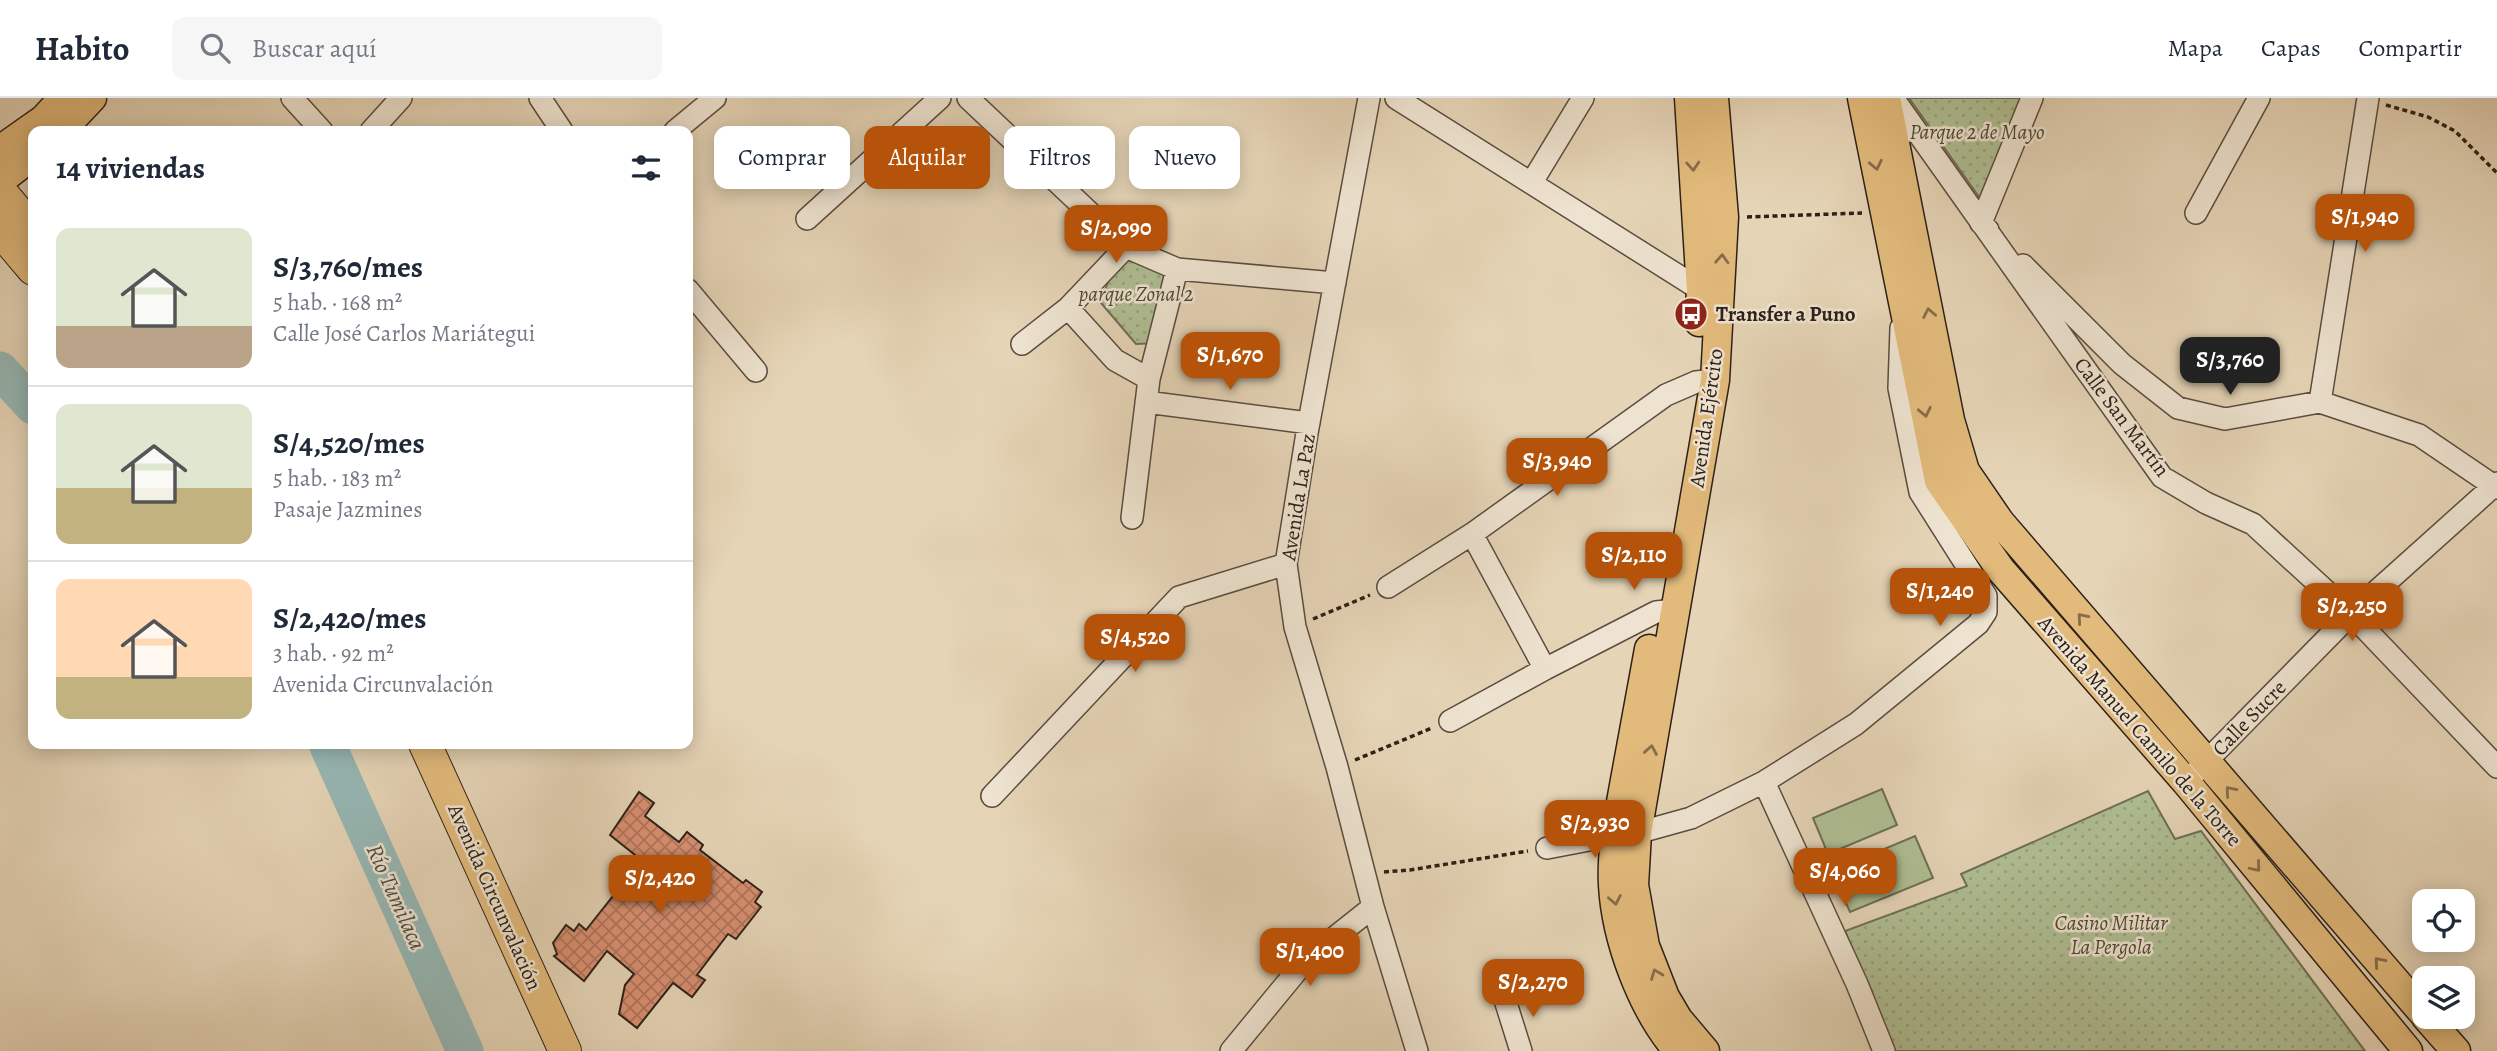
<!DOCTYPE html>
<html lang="es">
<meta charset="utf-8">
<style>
body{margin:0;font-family:Alegreya,serif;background:#f6f6f7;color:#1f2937;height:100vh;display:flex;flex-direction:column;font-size:26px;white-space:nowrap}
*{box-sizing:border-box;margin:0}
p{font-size:23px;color:#747a83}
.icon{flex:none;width:38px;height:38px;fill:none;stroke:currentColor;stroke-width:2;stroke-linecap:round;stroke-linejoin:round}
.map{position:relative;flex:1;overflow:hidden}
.sheet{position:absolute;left:28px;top:28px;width:665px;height:623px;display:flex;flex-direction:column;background:#fff;border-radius:14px;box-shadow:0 4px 18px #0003}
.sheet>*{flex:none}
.guide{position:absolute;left:714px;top:28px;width:665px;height:63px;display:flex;gap:14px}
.fabs{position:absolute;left:2412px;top:791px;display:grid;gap:14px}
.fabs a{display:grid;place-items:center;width:63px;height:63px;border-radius:14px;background:#fff;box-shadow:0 4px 18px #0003;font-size:35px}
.price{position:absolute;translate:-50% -60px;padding:0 16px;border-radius:14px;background:#b45309;color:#fff;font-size:23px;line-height:46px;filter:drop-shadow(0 2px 4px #0008)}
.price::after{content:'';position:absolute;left:50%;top:42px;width:21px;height:16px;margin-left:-10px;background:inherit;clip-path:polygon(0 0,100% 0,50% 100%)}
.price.selected{background:#222;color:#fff}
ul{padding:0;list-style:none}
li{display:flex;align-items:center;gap:21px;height:175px;padding:0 28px}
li+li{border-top:2px solid #e0e1e3}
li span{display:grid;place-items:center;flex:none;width:196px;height:140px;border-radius:14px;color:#555}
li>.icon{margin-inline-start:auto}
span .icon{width:84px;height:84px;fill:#fffc;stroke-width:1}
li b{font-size:30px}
h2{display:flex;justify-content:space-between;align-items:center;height:84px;padding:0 28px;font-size:30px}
.tag{padding:0 24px;border-radius:14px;background:#fff;box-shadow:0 4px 18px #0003;font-size:24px;line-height:63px}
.tag.selected{background:#b45309;color:#fff}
header{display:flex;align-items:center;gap:42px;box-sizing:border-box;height:98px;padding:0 35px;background:#fff;border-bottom:2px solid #e0e1e3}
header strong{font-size:33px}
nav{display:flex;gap:38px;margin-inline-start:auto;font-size:24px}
.search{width:490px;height:63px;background:#f6f6f7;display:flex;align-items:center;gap:18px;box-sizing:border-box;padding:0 24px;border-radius:14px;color:#747a83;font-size:26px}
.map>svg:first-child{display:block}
</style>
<header>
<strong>Habito</strong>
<div class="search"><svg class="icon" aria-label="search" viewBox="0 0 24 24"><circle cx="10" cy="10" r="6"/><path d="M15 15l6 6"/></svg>Buscar aquí</div>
<nav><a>Mapa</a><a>Capas</a><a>Compartir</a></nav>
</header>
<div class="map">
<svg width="2497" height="953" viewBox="0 0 2497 953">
<defs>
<pattern id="park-dots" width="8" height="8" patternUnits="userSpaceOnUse" patternTransform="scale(1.75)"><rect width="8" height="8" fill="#afbe93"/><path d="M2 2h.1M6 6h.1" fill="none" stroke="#97a37e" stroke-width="1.8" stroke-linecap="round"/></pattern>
<pattern id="building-cross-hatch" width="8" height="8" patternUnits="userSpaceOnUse" patternTransform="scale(1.75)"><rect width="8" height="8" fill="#d88f70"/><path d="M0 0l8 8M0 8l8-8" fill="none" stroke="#af745b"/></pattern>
</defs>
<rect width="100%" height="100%" fill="#e5d4b6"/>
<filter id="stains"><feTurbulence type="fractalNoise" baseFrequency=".00286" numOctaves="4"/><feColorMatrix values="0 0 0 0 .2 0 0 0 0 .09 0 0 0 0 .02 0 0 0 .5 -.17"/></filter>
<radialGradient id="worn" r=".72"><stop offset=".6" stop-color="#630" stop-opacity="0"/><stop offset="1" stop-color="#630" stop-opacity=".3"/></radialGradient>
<path fill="#afbe93" stroke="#6e6f56" stroke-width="2" d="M1882,691l15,36 -69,29 -15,-36z
M1915,738l18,42 -83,34 -18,-41z"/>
<path fill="url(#park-dots)" stroke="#6e6f56" stroke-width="2" d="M1909,0h118l-43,106z
M1133,154l33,15 -7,76 -23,1 -35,-41 9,-28z
M2148,693l27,48 26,-8 164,220h-471l-49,-120 122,-45 -6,-12z"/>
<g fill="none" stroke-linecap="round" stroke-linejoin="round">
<path stroke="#96b7b4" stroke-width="37" d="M0,272l33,36
M327,646l138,307"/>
</g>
<path fill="url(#building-cross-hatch)" stroke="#2c2018" stroke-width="2" d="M639,694l15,11 -9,13 34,26 8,-10 16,13 -3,5 43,33 3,-3 16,12 -7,10 6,5 -25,32 -8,-5 -31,41 8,5 -13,17 -19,-14 -36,45 -18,-14 6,-29 9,-11 -27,-23 -23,30 -30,-25 3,-2 -4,-11 13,-18 8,6 5,-7 7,6 30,-38 -2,-10 21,-27 -25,-20z"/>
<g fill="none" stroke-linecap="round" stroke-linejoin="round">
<defs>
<path id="minor" d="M292,0l30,33
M540,0l22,33
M968,0l158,149 51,22 158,14
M1369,0l-62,335 -21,131 9,63 42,140 36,140 44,144
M1396,0l305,192
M1893,0l269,379 44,26 47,21 98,90 146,153
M371,33l30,-33
M675,33l40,-33
M1532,84l51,-84
M2196,115l63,-115
M807,121l133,-121
M1988,132l-7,-7 51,-125
M2023,167l99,99 56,44 47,11 95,-17 99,33 78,53
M688,192l68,81
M1068,210l47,52 34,19
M1022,246l46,-36 58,-61
M1146,304l163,21
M2320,304l48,-304
M1132,420l17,-139 28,-110
M1472,436l73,135
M1388,489l84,-53 194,-139 30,-13 19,-2
M1450,623l95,-52 111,-57 19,-2
M1764,684l93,202 27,67
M2186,684l165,-168 146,-131
M992,698l187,-199 107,-33
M1547,750l68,-13 22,-2 54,-15 73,-36 92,-58 122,-100 8,-12v-16l-66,-104 -21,-104 2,-60
M1505,902l16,51
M1231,953l74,-90 68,-54"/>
<path id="major" d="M1689,0l12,192 -2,32
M1862,0l77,383 62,89 185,212 222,269
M1886,0l64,322 15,51 35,51 424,492
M61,33l31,-33
M0,52l44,-31 19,-21
M0,83l33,-26
M1649,551c-8,44 -16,87 -24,131 -6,34 -14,70 -12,105 3,55 29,125 65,166
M2426,919l30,34
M1705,953l-27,-32 -13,-22 -20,-51 -11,-61 3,-52 78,-453 9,-163 -10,-119"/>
<path id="highway" d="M0,93l33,39
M0,132l33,39
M425,646l140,307"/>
</defs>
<use href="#minor" stroke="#5a4d40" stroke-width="24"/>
<use href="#major" stroke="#2c2018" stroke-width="31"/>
<use href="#highway" stroke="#2c2018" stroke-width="34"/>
<path stroke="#2c2018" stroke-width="3.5" stroke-dasharray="5 3.5" stroke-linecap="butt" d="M2386,7l42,12 27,14 42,42
M1747,119l115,-4
M1313,521l57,-24
M1355,662l77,-32
M1384,774l26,-2 118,-19"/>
<use href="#minor" stroke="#eee3d0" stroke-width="21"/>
<use href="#major" stroke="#e2ba7b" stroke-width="28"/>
<use href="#highway" stroke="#e2ba7b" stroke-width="32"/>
</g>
<defs><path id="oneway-chevron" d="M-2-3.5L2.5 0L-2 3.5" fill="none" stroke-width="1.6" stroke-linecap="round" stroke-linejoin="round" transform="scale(1.75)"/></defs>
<g stroke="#876d4a">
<use href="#oneway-chevron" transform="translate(1876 67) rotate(78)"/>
<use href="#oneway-chevron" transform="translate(1693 68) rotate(86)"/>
<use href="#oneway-chevron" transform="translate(1722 161) rotate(-87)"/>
<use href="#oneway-chevron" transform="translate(1929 215) rotate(-101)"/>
<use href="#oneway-chevron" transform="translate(1925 314) rotate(78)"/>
<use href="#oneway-chevron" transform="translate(2082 520) rotate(-131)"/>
<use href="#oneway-chevron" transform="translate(1651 652) rotate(-80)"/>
<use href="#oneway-chevron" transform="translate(2230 693) rotate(-131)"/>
<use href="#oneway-chevron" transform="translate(2256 769) rotate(50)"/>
<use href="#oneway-chevron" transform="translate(1615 802) rotate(79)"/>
<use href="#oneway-chevron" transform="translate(2379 864) rotate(-131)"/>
<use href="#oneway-chevron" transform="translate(1656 876) rotate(-111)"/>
</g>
<defs>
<symbol id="bus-disc" viewBox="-11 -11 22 22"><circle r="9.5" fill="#8f2418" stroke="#eee3d0"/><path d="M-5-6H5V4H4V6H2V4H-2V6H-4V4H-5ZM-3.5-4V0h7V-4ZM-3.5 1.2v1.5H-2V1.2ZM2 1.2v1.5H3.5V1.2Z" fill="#fff"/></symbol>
</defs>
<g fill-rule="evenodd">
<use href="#bus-disc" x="1672" y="197" width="38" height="38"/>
</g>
<g text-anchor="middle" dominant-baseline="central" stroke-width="5" stroke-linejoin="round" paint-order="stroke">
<g font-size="21" font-style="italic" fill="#4d4837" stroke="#eee3d0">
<text x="1977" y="34">Parque 2 de Mayo</text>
<text x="1136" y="196">parque Zonal 2</text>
<text x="2111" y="825">Casino Militar<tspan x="2111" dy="24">La Pergola</tspan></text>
</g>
<g font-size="21" font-weight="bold" fill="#2c2018" stroke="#eee3d0" text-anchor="start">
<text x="1716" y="216">Transfer a Puno</text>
</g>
<g font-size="21" fill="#2c2018" stroke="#eee3d0">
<text transform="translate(2122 319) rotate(53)">Calle San Martín</text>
<text transform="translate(1706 320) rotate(-82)">Avenida Ejército</text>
<text transform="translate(1298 399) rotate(-81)">Avenida La Paz</text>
<text transform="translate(2249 620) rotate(-46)">Calle Sucre</text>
<text transform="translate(2140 633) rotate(49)">Avenida Manuel Camilo de la Torre</text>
<text transform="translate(495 799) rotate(66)">Avenida Circunvalación</text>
</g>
<g font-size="23" font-style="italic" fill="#4c4d47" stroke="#eee3d0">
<text transform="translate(396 799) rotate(66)">Río Tumilaca</text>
</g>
</g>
<rect width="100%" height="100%" filter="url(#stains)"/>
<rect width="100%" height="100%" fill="url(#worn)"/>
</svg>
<div class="fabs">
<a><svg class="icon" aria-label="locate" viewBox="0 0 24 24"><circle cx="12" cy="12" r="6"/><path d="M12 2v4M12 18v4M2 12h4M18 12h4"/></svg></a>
<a><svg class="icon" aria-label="layers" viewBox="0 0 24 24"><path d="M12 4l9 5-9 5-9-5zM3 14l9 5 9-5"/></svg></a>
</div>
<b class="price" style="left:2365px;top:156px">S/1,940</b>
<b class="price" style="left:1116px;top:167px">S/2,090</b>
<b class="price" style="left:1230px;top:294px">S/1,670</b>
<b class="price selected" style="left:2230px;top:299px">S/3,760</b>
<b class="price" style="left:1557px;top:400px">S/3,940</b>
<b class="price" style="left:1634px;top:494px">S/2,110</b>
<b class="price" style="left:1940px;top:530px">S/1,240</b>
<b class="price" style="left:2352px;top:545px">S/2,250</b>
<b class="price" style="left:1135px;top:576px">S/4,520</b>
<b class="price" style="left:1595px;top:762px">S/2,930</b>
<b class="price" style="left:1845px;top:810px">S/4,060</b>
<b class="price" style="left:660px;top:817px">S/2,420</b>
<b class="price" style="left:1310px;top:890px">S/1,400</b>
<b class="price" style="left:1533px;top:921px">S/2,270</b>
<div class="guide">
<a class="tag">Comprar</a>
<a class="tag selected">Alquilar</a>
<a class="tag">Filtros</a>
<a class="tag">Nuevo</a>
</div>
<section class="sheet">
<h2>14 viviendas<svg class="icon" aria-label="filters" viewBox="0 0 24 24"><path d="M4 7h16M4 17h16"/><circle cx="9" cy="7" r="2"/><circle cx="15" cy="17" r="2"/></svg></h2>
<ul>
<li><span style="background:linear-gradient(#dfe7d0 70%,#b9a48a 0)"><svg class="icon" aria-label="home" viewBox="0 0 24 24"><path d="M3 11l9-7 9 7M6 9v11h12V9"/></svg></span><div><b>S/3,760/mes</b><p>5 hab. · 168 m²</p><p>Calle José Carlos Mariátegui</p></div></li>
<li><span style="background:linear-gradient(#dfe7d0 60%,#c2b280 0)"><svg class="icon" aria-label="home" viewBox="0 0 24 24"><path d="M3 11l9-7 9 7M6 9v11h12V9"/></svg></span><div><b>S/4,520/mes</b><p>5 hab. · 183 m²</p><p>Pasaje Jazmines</p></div></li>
<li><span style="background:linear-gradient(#ffd9b3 70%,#c2b280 0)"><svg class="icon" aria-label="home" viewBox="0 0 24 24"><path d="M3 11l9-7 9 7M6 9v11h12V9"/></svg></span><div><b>S/2,420/mes</b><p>3 hab. · 92 m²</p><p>Avenida Circunvalación</p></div></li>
</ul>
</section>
</div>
